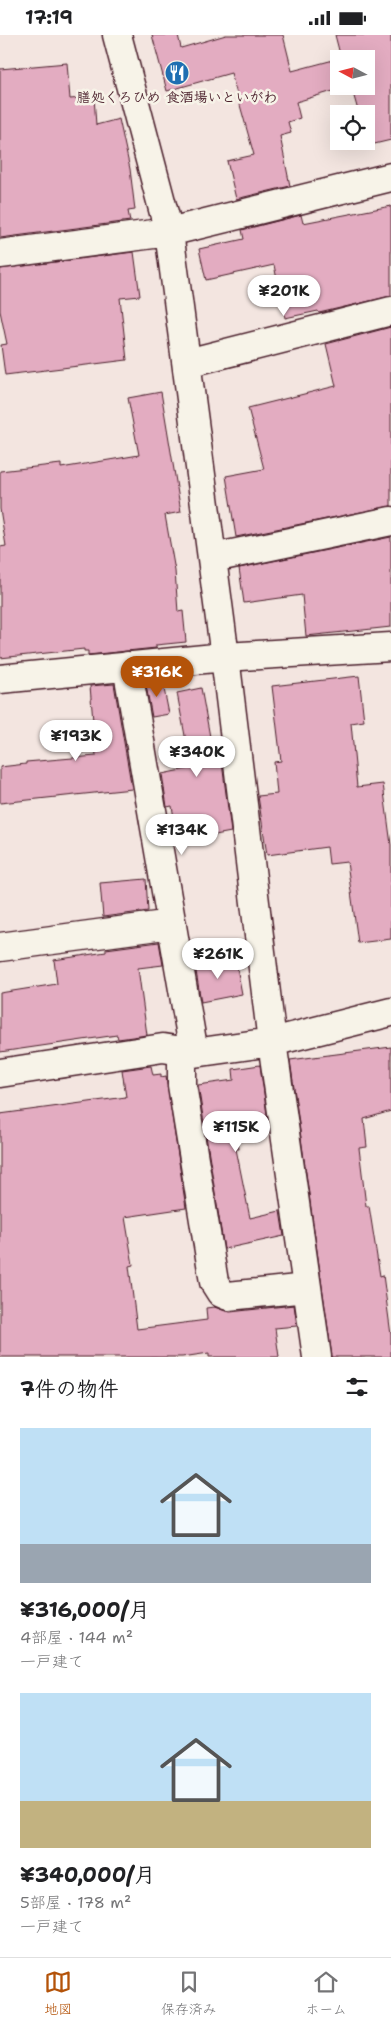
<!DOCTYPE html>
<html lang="ja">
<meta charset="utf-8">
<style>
body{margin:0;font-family:"Shantell Sans","Klee One",sans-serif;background:#f6f6f6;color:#202124;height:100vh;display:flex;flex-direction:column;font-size:19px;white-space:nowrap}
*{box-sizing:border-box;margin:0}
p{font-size:16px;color:#757577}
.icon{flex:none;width:28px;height:28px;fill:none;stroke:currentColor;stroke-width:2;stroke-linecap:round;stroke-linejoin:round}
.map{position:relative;height:1322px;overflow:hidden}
.drawer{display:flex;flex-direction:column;background:#fff;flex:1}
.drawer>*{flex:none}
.needle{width:32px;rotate:277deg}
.fabs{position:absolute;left:330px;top:15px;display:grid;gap:10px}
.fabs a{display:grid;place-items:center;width:45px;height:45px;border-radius:0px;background:#fff;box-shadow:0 5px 20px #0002;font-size:25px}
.price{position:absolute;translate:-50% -42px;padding:0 11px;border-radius:18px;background:#fff;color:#222;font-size:16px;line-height:32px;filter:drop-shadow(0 1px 2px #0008)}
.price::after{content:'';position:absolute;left:50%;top:30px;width:15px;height:11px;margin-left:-8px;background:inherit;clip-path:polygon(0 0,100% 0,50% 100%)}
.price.current{background:#b45309;color:#fff}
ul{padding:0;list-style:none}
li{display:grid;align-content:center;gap:10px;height:265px;padding:0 20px}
li span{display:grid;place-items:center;height:155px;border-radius:0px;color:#555}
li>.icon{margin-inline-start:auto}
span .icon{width:90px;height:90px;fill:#fffc;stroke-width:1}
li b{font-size:21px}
h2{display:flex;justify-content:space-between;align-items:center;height:60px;padding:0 20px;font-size:21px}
.status{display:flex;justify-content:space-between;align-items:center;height:35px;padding:0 25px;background:#fff;direction:ltr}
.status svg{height:14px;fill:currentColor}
.menu{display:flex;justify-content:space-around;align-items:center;height:70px;border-top:1px solid #e0e0e0;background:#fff;font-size:14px;color:#757577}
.menu a{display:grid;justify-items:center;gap:2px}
.menu .current{color:#b45309}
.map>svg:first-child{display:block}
</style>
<div class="status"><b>17:19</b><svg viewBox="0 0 49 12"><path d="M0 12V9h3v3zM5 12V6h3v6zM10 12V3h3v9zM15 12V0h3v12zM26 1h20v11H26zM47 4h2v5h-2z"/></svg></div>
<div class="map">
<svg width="391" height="1322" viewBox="0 0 391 1322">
<rect width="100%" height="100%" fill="#f3e5e0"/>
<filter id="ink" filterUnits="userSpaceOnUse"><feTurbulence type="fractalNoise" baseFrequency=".02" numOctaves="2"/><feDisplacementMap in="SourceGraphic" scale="10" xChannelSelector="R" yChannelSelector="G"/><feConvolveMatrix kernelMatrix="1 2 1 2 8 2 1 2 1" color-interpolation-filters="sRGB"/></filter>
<g filter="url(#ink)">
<path fill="#e3acc1" stroke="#4a1f2b" d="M152,0h26l3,13 45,-13h57l9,36 49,-13 -6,-23h56v105l-25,6v-32h-7l-8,-28h15v-27h-27v27h11l-54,16 4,16 -12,4 3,11 -11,3 10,50 -54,13 -9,-38 27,-6 -23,-82 -64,18z
M67,28l3,36 24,-2 2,28 23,-6 11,50 5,41 -7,1 2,10 -130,17v-169z
M391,171v90l-72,17 -1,-2 -33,7 -11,-53 -68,15 -7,-31 45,-10 -2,-9 59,-15 2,8z
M134,217l6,44 -20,2 7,62 -122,15 -4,-30 6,-1 -7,-33v-42z
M391,292v179l-155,31 -10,-61 38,-7 -16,-61 88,-22 -10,-42z
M161,357l20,120 -16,3 10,56 3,41 5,-1 3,31 -30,3v3l-68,7v-4h-4v-2l-84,9v-111l6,-1 -6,-37v-38l61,-7v4l78,-13 -11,-57z
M391,502v90l-85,9 -4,-41 -58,8 -5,-35z
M359,641l5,45 -13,2 6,64 26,-3 8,61v94l-33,4 -11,-81 -18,2 -2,-17 -60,8 -9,-59 19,-2 -3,-32 7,-1 -9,-75z
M162,644l7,35 -17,3 -7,-37z
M114,649l18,105 -132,14v-36l26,-3v-2l70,-6 -6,-70z
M201,653l14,76 7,-1 9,69 -53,10 -6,-36 -5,1 -5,-33 29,-6 -14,-75z
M146,844l2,32 -45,6 -3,-34z
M159,907l4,23 -25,3 9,67 -29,4 -1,-4 -117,17v-59l57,-9 -3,-24 52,-8v-3z
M235,922l7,37 -41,8 -6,-37z
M391,1012v64l-27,8 3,28 -8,1 7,58h3l11,70 3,-1 8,60v22h-59l-42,-297z
M260,1030l9,64 -32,4 2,16h-3l14,69 30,-7 4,25 -60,13 -26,-164 36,-5 -1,-11z
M151,1031l2,9 8,-1v3l5,-1 20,132 -61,9 8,48 -4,1 8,63 70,-9 -1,-12 8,-1 16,5 64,-7 3,21 -22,2 4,29h-70v-4l-27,4h-182v-243l126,-17 -4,-27z"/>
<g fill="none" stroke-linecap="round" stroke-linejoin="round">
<defs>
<path id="minor" d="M117,0l52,197 56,425 47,385 45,315
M0,219l169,-22 222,-55
M187,328l204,-52
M213,523l178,-37
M127,631l67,387
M0,644l225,-22 166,-10
M0,912l172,-23
M182,1016v34l32,197 7,11 7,3 79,-8
M0,1038l163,-25 31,5 78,-11 119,-30"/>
</defs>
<use href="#minor" stroke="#4a1f2b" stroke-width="31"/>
<use href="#minor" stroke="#f7f3e8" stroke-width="28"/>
</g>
</g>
<defs>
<symbol id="restaurant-disc" viewBox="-11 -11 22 22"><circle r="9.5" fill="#1f6fb2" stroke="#f7f3e8"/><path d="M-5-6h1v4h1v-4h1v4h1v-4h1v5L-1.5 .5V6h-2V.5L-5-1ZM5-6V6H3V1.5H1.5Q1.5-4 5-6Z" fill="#fff"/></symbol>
</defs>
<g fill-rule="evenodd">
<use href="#restaurant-disc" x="163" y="24" width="28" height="28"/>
</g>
<g text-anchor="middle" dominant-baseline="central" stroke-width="5" stroke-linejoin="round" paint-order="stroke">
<g font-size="14" font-weight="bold" fill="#4a1f2b" stroke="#f7f3e8">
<text x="177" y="62">膳処くろひめ 食酒場いといがわ</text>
</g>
</g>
</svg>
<div class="fabs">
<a><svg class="needle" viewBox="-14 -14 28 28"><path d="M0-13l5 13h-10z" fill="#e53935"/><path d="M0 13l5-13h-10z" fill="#757577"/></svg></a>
<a><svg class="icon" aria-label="locate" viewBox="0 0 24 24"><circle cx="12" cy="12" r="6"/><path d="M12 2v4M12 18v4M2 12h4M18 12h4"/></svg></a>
</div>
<b class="price" style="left:284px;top:282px">¥201K</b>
<b class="price current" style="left:157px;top:663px">¥316K</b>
<b class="price" style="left:76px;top:727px">¥193K</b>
<b class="price" style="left:197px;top:743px">¥340K</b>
<b class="price" style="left:182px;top:821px">¥134K</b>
<b class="price" style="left:218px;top:945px">¥261K</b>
<b class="price" style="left:236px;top:1118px">¥115K</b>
</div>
<section class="drawer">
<h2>7件の物件<svg class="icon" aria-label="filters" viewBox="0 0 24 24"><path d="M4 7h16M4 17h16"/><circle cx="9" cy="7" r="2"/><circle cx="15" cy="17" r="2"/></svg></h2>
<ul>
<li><span style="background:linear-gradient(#bfe0f5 75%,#9aa5b1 0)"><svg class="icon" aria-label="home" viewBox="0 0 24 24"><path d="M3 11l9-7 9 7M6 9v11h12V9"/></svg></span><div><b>¥316,000/月</b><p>4部屋 · 144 m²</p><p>一戸建て</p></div></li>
<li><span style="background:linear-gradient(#bfe0f5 70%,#c2b280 0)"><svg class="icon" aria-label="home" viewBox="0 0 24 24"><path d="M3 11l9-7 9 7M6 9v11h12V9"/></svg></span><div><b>¥340,000/月</b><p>5部屋 · 178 m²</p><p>一戸建て</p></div></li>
</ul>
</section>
<nav class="menu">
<a class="current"><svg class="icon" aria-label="map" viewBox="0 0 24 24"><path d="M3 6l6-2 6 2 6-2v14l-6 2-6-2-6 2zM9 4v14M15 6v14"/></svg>地図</a>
<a><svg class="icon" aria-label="saved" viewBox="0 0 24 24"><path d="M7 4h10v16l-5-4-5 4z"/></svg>保存済み</a>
<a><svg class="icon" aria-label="home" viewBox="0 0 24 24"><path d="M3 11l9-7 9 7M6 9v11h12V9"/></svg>ホーム</a>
</nav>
